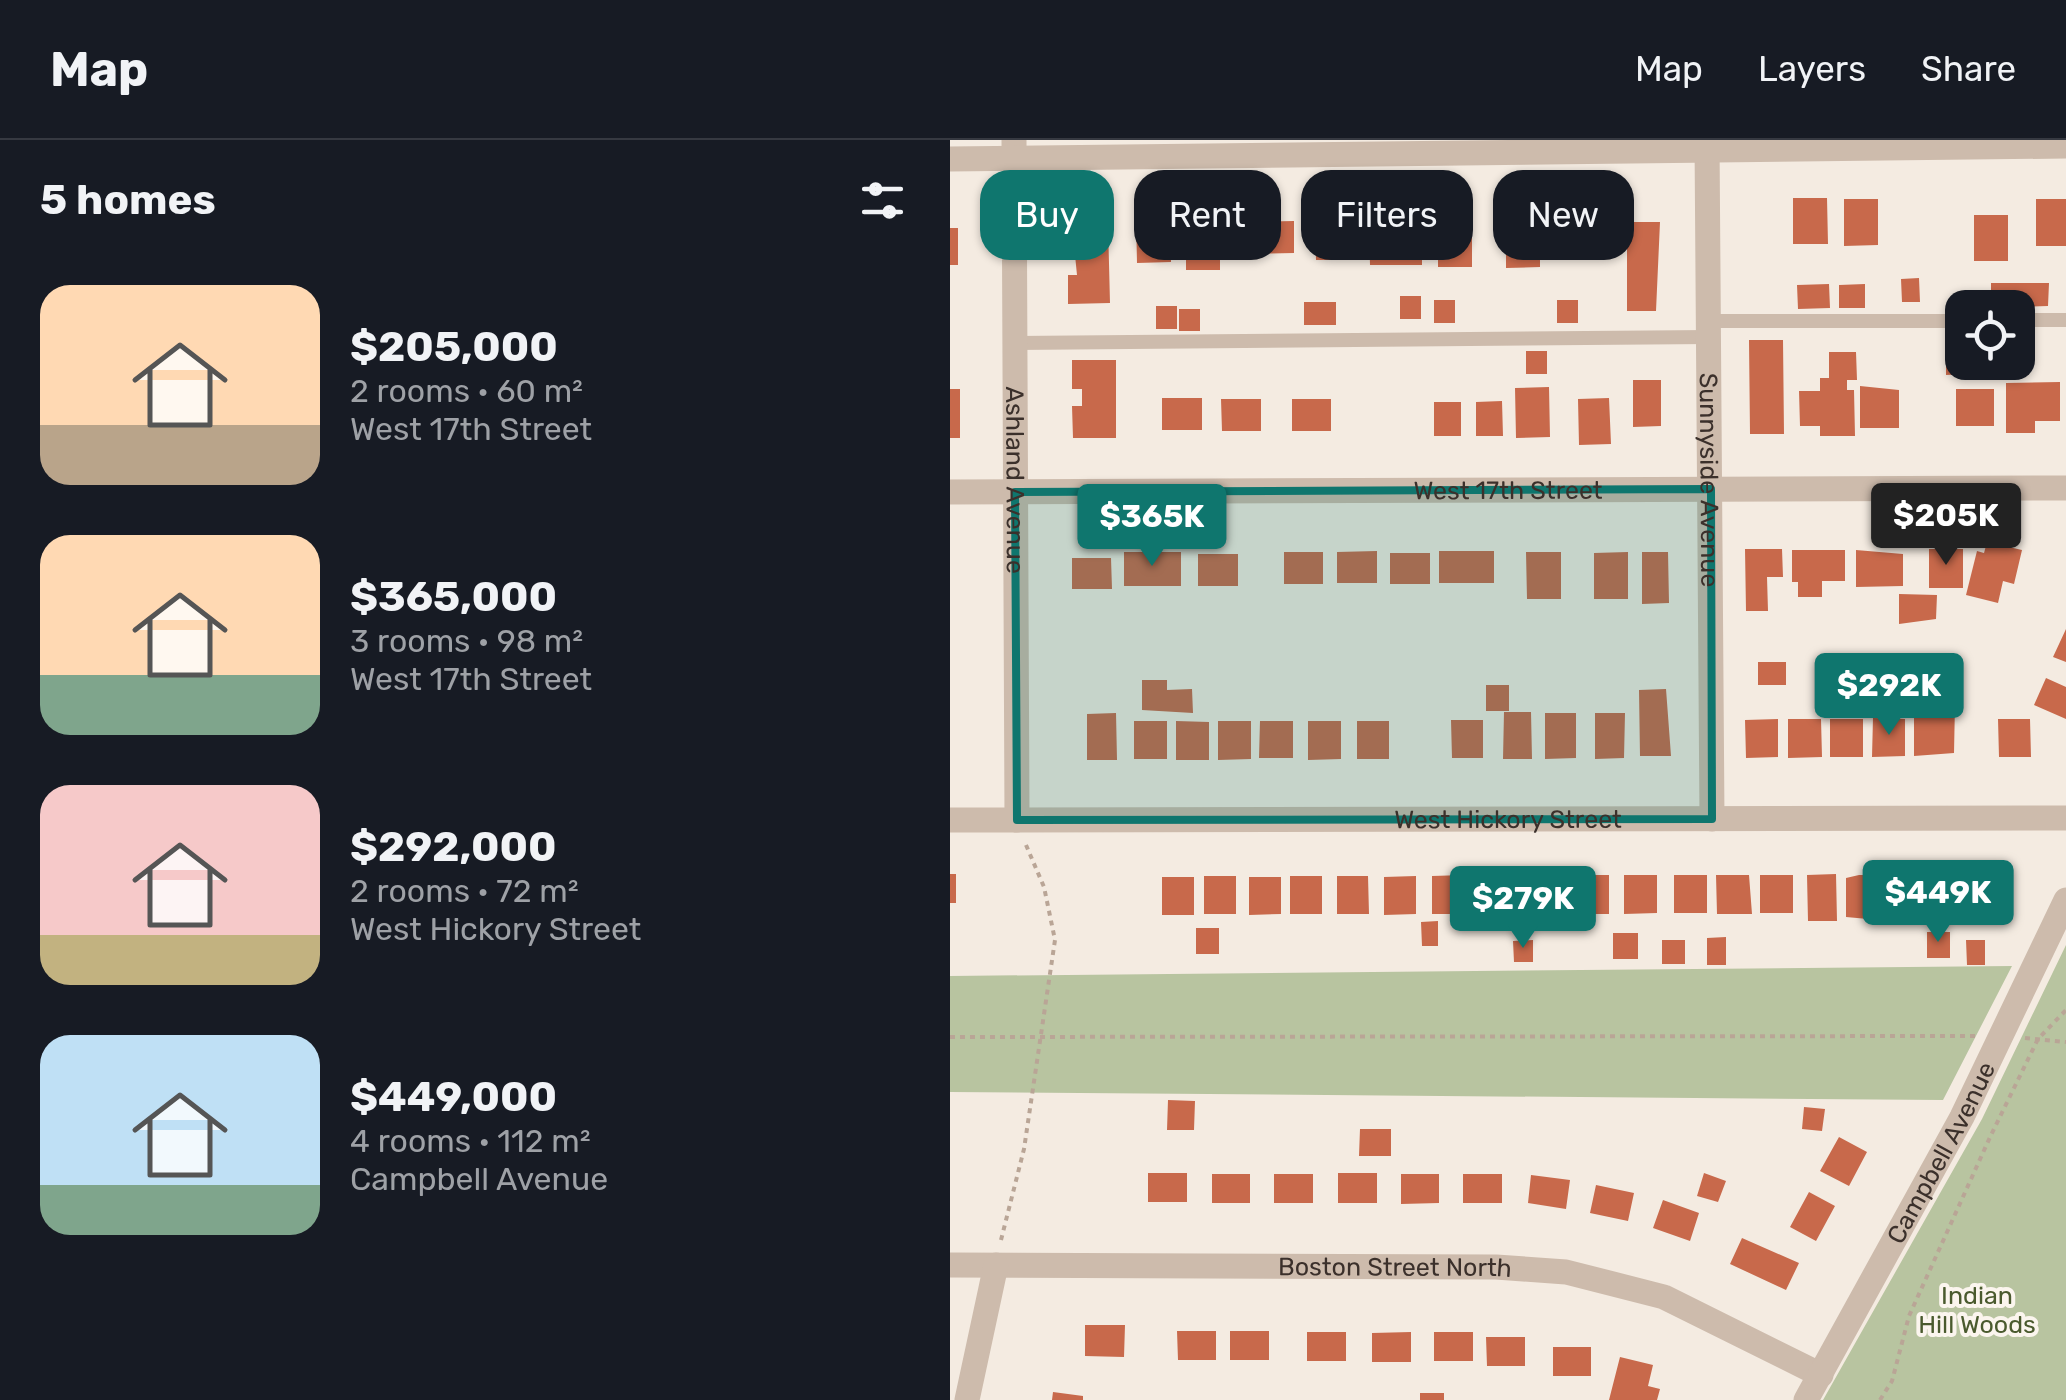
<!DOCTYPE html>
<meta charset="utf-8">
<style>
body{margin:0;font-family:Rubik,sans-serif;background:#242831;color:#f1f3f6;height:100vh;display:flex;flex-direction:column;font-size:38px;white-space:nowrap}
*{box-sizing:border-box;margin:0}
p{font-size:32px;color:#9ea1a6}
.icon{flex:none;width:55px;height:55px;fill:none;stroke:currentColor;stroke-width:2;stroke-linecap:round;stroke-linejoin:round}
.map{position:relative;flex:1;overflow:hidden}
.side{display:flex;flex-direction:column;background:#171b24;width:950px}
.side>*{flex:none}
.banner{position:absolute;left:30px;top:30px;width:935px;height:90px;display:flex;gap:20px}
.fabs{position:absolute;left:995px;top:150px;display:grid;gap:20px}
.fabs a{display:grid;place-items:center;width:90px;height:90px;border-radius:20px;background:#171b24;box-shadow:0 2px 8px #0004;font-size:50px}
.price{position:absolute;translate:-50% -85px;padding:0 22px;border-radius:10px;background:#0f766e;color:#fff;font-size:32px;line-height:65px;filter:drop-shadow(0 2px 5px #0008)}
.price::after{content:'';position:absolute;left:50%;top:60px;width:30px;height:22px;margin-left:-15px;background:inherit;clip-path:polygon(0 0,100% 0,50% 100%)}
.price.on{background:#222;color:#fff}
ul{padding:0;list-style:none}
li{display:flex;align-items:center;gap:30px;height:250px;padding:0 40px}
li span{display:grid;place-items:center;flex:none;width:280px;height:200px;border-radius:30px;color:#555}
li>.icon{margin-inline-start:auto}
span .icon{width:120px;height:120px;fill:#fffc;stroke-width:1}
li b{font-size:42px}
h2{display:flex;justify-content:space-between;align-items:center;height:120px;padding:0 40px;font-size:42px}
.pill{padding:0 35px;border-radius:30px;background:#171b24;box-shadow:0 2px 8px #0004;font-size:35px;line-height:90px}
.pill.on{background:#0f766e;color:#fff}
header{display:flex;align-items:center;gap:60px;box-sizing:border-box;height:140px;padding:0 50px;background:#171b24;border-bottom:2px solid #363941}
header strong{font-size:48px}
nav{display:flex;gap:55px;margin-inline-start:auto;font-size:35px}
main{display:flex;flex:1;min-height:0}
.map>svg:first-child{display:block}
</style>
<header>
<strong>Map</strong>
<nav><a>Map</a><a>Layers</a><a>Share</a></nav>
</header>
<main>
<section class="side">
<h2>5 homes<svg class="icon" aria-label="filters" viewBox="0 0 24 24"><path d="M4 7h16M4 17h16"/><circle cx="9" cy="7" r="2"/><circle cx="15" cy="17" r="2"/></svg></h2>
<ul>
<li><span style="background:linear-gradient(#ffd9b3 70%,#b9a48a 0)"><svg class="icon" aria-label="home" viewBox="0 0 24 24"><path d="M3 11l9-7 9 7M6 9v11h12V9"/></svg></span><div><b>$205,000</b><p>2 rooms · 60 m²</p><p>West 17th Street</p></div></li>
<li><span style="background:linear-gradient(#ffd9b3 70%,#7fa58c 0)"><svg class="icon" aria-label="home" viewBox="0 0 24 24"><path d="M3 11l9-7 9 7M6 9v11h12V9"/></svg></span><div><b>$365,000</b><p>3 rooms · 98 m²</p><p>West 17th Street</p></div></li>
<li><span style="background:linear-gradient(#f6c9c9 75%,#c2b280 0)"><svg class="icon" aria-label="home" viewBox="0 0 24 24"><path d="M3 11l9-7 9 7M6 9v11h12V9"/></svg></span><div><b>$292,000</b><p>2 rooms · 72 m²</p><p>West Hickory Street</p></div></li>
<li><span style="background:linear-gradient(#bfe0f5 75%,#7fa58c 0)"><svg class="icon" aria-label="home" viewBox="0 0 24 24"><path d="M3 11l9-7 9 7M6 9v11h12V9"/></svg></span><div><b>$449,000</b><p>4 rooms · 112 m²</p><p>Campbell Avenue</p></div></li>
</ul>
</section>
<div class="map">
<svg width="1116" height="1260" viewBox="0 0 1116 1260">
<rect width="100%" height="100%" fill="#f4ebe1"/>
<path fill="#b8c4a0" d="M1116,805v455h-243l159,-281z
M1062,826l-69,134 -993,-8v-116z"/>
<path fill="#c8694b" d="M843,58h34l1,46h-35z
M894,59h34v46l-34,1z
M1086,59h30v47h-30z
M365,73h35v47h-34z
M1024,75h34v46h-34z
M186,76h35v46l-34,1z
M419,80h53v45h-52z
M522,80v47h-34v-46z
M344,81v32l-43,1v-32z
M556,81h34v46l-34,1z
M614,81h45l1,31h-46z
M677,82h33l-4,89h-29z
M270,83v47h-34v-46z
M158,84l2,79 -42,1v-29h9l-5,-50z
M0,88h8v37h-8z
M969,138l1,24h-18l-1,-23z
M1041,143h58l-1,23 -57,2z
M879,144l1,24 -32,1 -1,-24z
M915,144v24h-26v-23z
M450,156h21v23h-21z
M484,160h21v23h-21z
M607,160h21v23h-21z
M354,162h32v23h-32z
M206,166h21v23h-21z
M229,169h21v22h-21z
M1068,189h13v23l-13,1z
M799,200h34l1,94h-34z
M996,209h16l6,25 -22,1z
M576,211h21v23h-21z
M879,212h27l1,28h-10v10h7l1,46h-35v-10h-20l-1,-35h21v-13h9z
M122,220h44v78h-43l-1,-32h10v-17h-10z
M683,240h28v46l-28,1z
M1110,242v39h-25v12h-29v-50z
M910,246l39,4v38h-39z
M599,247l1,50 -34,1 -1,-50z
M0,249h10v49h-10z
M1006,249h38v37h-38z
M212,258h40v32h-40z
M659,258l2,46 -32,1 -1,-46z
M271,259h40v32h-39z
M342,259h39v32h-39z
M552,261l1,35h-27v-34z
M484,262h27v34h-27z
M1037,402l35,8 -8,34 -11,-3 -5,22 -32,-8 11,-44 7,2z
M795,409h37l1,28h-16l1,34h-22z
M979,409h34v39h-34z
M842,410h53v31h-23v16h-24v-15h-6z
M906,410l47,4v32l-47,1z
M427,411v32h-40v-31z
M489,411h55v32h-55z
M174,412h57v34h-57z
M334,412h39v32h-39z
M576,412h35v47h-34z
M678,412v47h-34v-46z
M692,412h26l1,51 -27,1z
M440,413h40v31h-40z
M248,414h40v32h-40z
M122,418h39l1,31h-40z
M949,454l38,1 -1,24 -37,5z
M1116,489v33l-13,-5z
M808,522h28v23h-28z
M903,534h15v25h-15z
M1096,538l20,9v32l-32,-14z
M192,540h25v10l25,-1 1,24 -51,-3z
M946,540h15v23h-15z
M536,545h23v26h-23z
M716,549l5,67h-31l-1,-66z
M988,564h17l-1,49 -40,3v-46h24z
M554,572h27l1,47h-29z
M166,573l1,47h-30v-46z
M595,573h31v45l-31,1z
M645,573h30l-1,45 -29,1z
M923,578l32,1v37l-33,1z
M828,579v38l-32,1 -1,-38z
M838,579h33l1,38 -34,1z
M880,579h33v38h-33z
M1048,579h32l1,38h-32z
M501,580h32v38h-31z
M184,581h33v38h-33z
M226,581l33,1v38h-33z
M268,581h33v38l-33,1z
M310,581h33v37h-34z
M358,581h33v38l-33,1z
M407,581h32v38h-32z
M0,734h6v29h-6z
M886,734l1,47h-29l-1,-46z
M939,734h34v39h-34z
M986,734h28l1,47h-29z
M1031,734l28,4 -5,46 -29,-3z
M514,735v39h-32v-38z
M578,735h33v38h-33z
M626,735h33v39h-33z
M674,735h33v38l-33,1z
M724,735h33v38h-33z
M766,735h33l3,39h-35z
M810,735h33v38h-33z
M909,735h20v45l-33,-3v-39z
M254,736h32v38h-32z
M340,736h32v38h-32z
M387,736h31l1,38h-32z
M466,736v38l-32,1v-38z
M528,736h32v38h-32z
M212,737h32v38h-32z
M299,737h32v37l-32,1z
M488,781v25h-16l-1,-24z
M246,788h23v26h-23z
M977,792h23v26h-23z
M663,793h25v26h-25z
M776,797v28h-19v-27z
M583,800v22h-19l-1,-21z
M712,800h23v24h-23z
M1016,800h19v25h-18z
M218,960l27,1 -1,29h-27z
M854,967l21,2 -3,22 -20,-2z
M410,989h31v27h-32z
M889,997l28,15 -18,34 -29,-15z
M198,1033h39v29h-39z
M388,1033h39v30h-39z
M754,1033l22,8 -8,21 -21,-6z
M262,1034h38v29h-38z
M324,1034h39v29h-39z
M451,1034h38v29l-38,1z
M513,1034h39v29h-39z
M581,1035l39,5 -4,29 -38,-6z
M646,1045l38,8 -6,28 -38,-8z
M859,1052l26,14 -19,35 -26,-14z
M713,1060l36,13 -9,28 -37,-13z
M792,1098l57,25 -13,27 -56,-26z
M135,1185h40l-1,32 -39,-1z
M227,1191h39v29h-38z
M280,1191h39v29h-39z
M357,1192h39v29h-39z
M461,1192v30h-39v-29z
M484,1192h39v29h-39z
M536,1197h39v29h-38z
M603,1207h38v29h-38z
M670,1217l33,8 -5,21 12,3 -3,11h-48z
M103,1252l30,4v4h-31z
M470,1253h24v7h-24z"/>
<g fill="none" stroke-linecap="round" stroke-linejoin="round">
<path stroke="#b9a596" stroke-width="4" stroke-dasharray="5 5" stroke-linecap="butt" d="M0,897l1025,-1
M1075,898l41,4
M51,1100l23,-91 31,-209 -11,-53 -18,-42
M930,1260l12,-19 17,-65 82,-181 47,-96 28,-29"/>
<path stroke="#cdbbac" stroke-width="14" d="M1068,180h48
M760,181h252
M65,203l695,-6"/>
<g stroke="#cdbbac" stroke-width="25">
<path id="s1" d="M64,0l3,680"/>
<path id="s2" d="M757,0l5,679"/>
<path d="M0,19l1116,-13"/>
<path id="s3" d="M0,352l1116,-4"/>
<path id="s4" d="M0,680l1116,-2"/>
<path id="s5" d="M0,1125l546,2 70,5 98,25 157,78"/>
<path d="M17,1260l29,-135"/>
<path id="s6" d="M856,1260l156,-283 104,-217"/>
</g>
</g>
<path fill="#0f766e" fill-opacity="0.2" stroke="#0f766e" stroke-width="8" stroke-linejoin="round" d="M761,349l1,330 -695,1 -2,-328z"/>
<g text-anchor="middle" dominant-baseline="central" stroke-width="8" stroke-linejoin="round" paint-order="stroke">
<g font-size="25" fill="#3b302b" stroke="#fbf5ee">
<text stroke="none"><textPath href="#s2" startOffset="340">Sunnyside Avenue</textPath></text>
<text stroke="none"><textPath href="#s1" startOffset="340">Ashland Avenue</textPath></text>
<text stroke="none"><textPath href="#s3" startOffset="558">West 17th Street</textPath></text>
<text stroke="none"><textPath href="#s4" startOffset="558">West Hickory Street</textPath></text>
<text stroke="none"><textPath href="#s6" startOffset="282">Campbell Avenue</textPath></text>
<text stroke="none"><textPath href="#s5" startOffset="445">Boston Street North</textPath></text>
</g>
<g font-size="25" fill="#4a5a2e" stroke="#fbf5ee">
<text x="1027" y="1155">Indian<tspan x="1027" dy="29">Hill Woods</tspan></text>
</g>
</g>
</svg>
<div class="fabs">
<a><svg class="icon" aria-label="locate" viewBox="0 0 24 24"><circle cx="12" cy="12" r="6"/><path d="M12 2v4M12 18v4M2 12h4M18 12h4"/></svg></a>
</div>
<b class="price on" style="left:996px;top:428px">$205K</b>
<b class="price" style="left:202px;top:429px">$365K</b>
<b class="price" style="left:939px;top:598px">$292K</b>
<b class="price" style="left:988px;top:805px">$449K</b>
<b class="price" style="left:573px;top:811px">$279K</b>
<div class="banner">
<a class="pill on">Buy</a>
<a class="pill">Rent</a>
<a class="pill">Filters</a>
<a class="pill">New</a>
</div>
</div>
</main>
